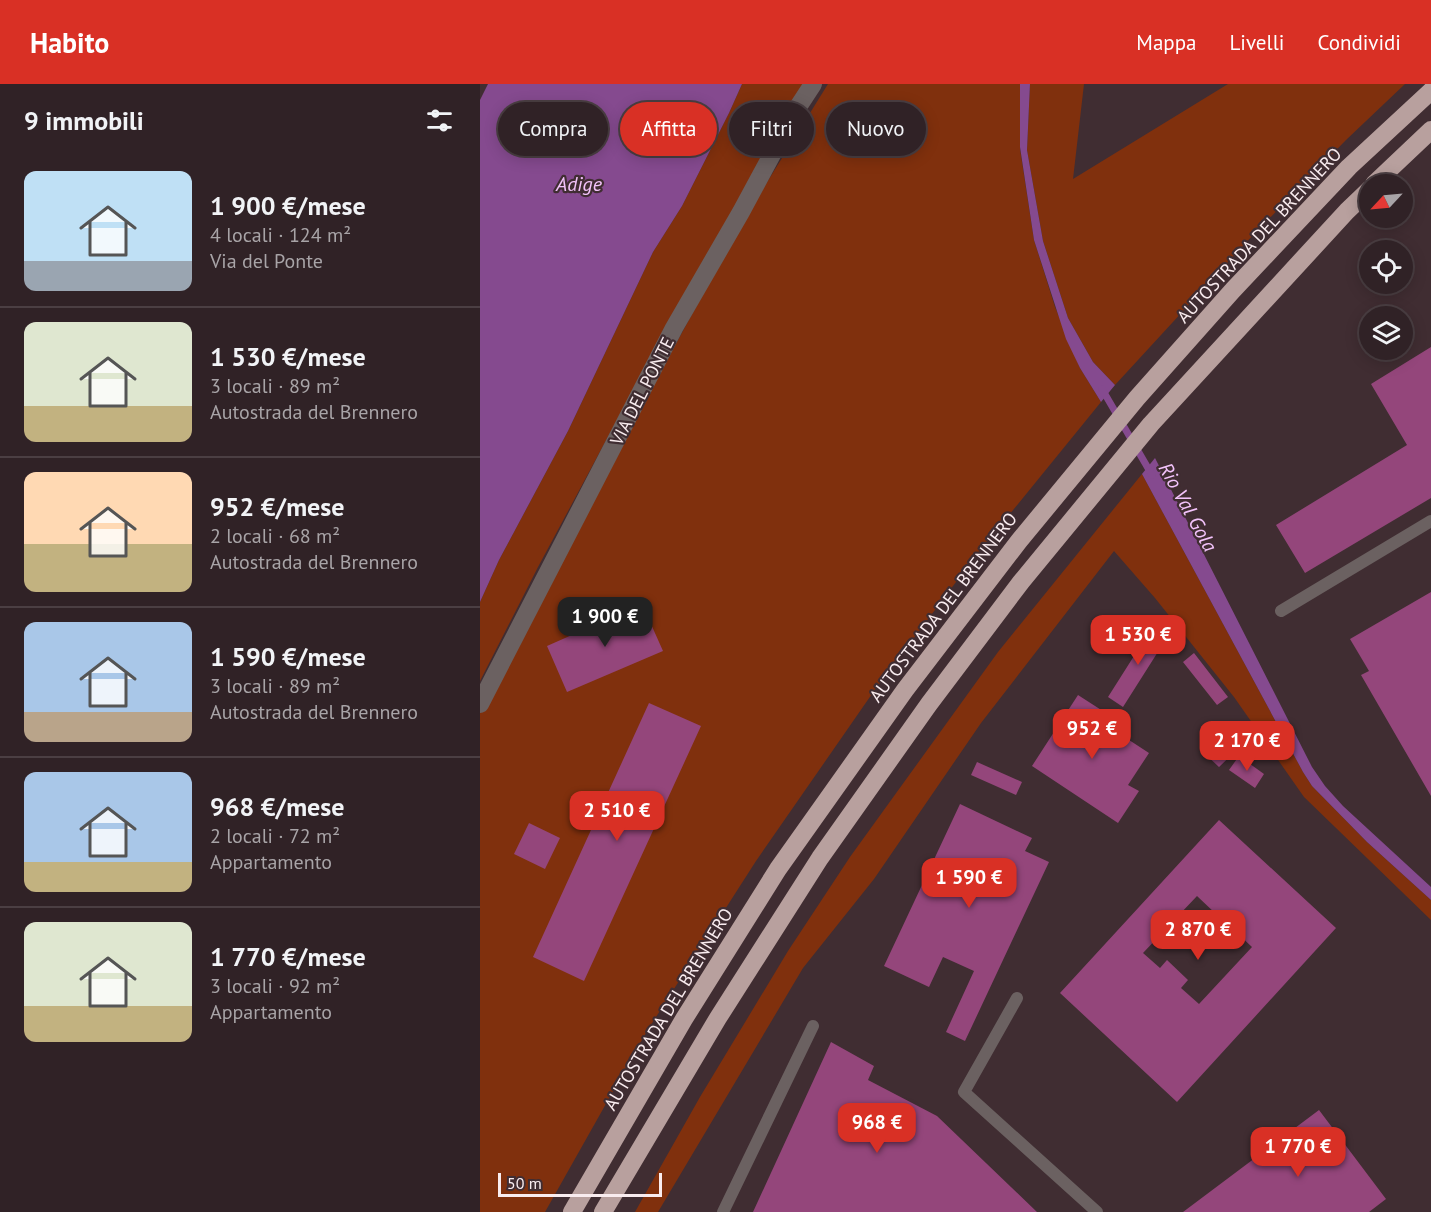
<!DOCTYPE html>
<html lang="it">
<meta charset="utf-8">
<style>
body{margin:0;font-family:"PT Sans",sans-serif;background:#382a2e;color:#f1f3f6;height:100vh;display:flex;flex-direction:column;font-size:22px;white-space:nowrap}
*{box-sizing:border-box;margin:0}
p{font-size:20px;color:#a8a4a7}
.icon{flex:none;width:33px;height:33px;fill:none;stroke:currentColor;stroke-width:2;stroke-linecap:round;stroke-linejoin:round}
.map{position:relative;flex:1;overflow:hidden}
.panel{display:flex;flex-direction:column;background:#302226;width:480px}
.panel>*{flex:none}
.hud{position:absolute;left:18px;top:18px;width:570px;height:54px;display:flex;gap:12px}
.needle{width:39px;rotate:244deg}
.tools{position:absolute;left:879px;top:90px;display:grid;gap:12px}
.tools a{display:grid;place-items:center;width:54px;height:54px;border-radius:50%;background:#302226;box-shadow:0 3px 15px #0003,0 0 0 2px #4b3f43;font-size:30px}
.scale{position:absolute;left:18px;bottom:15px;width:164px;box-sizing:border-box;padding-left:6px;border:3px solid #f9ecef;border-top:0;font-size:16px;line-height:21px;white-space:nowrap;color:#f9ecef;-webkit-text-stroke:4px #402d32;paint-order:stroke}
.price{position:absolute;translate:-50% -51px;padding:0 14px;border-radius:12px;background:#d93025;color:#fff;font-size:20px;line-height:39px;filter:drop-shadow(0 2px 3px #0008)}
.price::after{content:'';position:absolute;left:50%;top:36px;width:18px;height:14px;margin-left:-9px;background:inherit;clip-path:polygon(0 0,100% 0,50% 100%)}
.price.on{background:#222;color:#fff}
ul{padding:0;list-style:none}
li{display:flex;align-items:center;gap:18px;height:150px;padding:0 24px}
li+li{border-top:2px solid #4b3f43}
li span{display:grid;place-items:center;flex:none;width:168px;height:120px;border-radius:12px;color:#555}
li>.icon{margin-inline-start:auto}
span .icon{width:72px;height:72px;fill:#fffc;stroke-width:1}
li b{font-size:26px}
h2{display:flex;justify-content:space-between;align-items:center;height:72px;padding:0 24px;font-size:26px}
.pill{padding:0 21px;border-radius:27px;background:#302226;box-shadow:0 3px 15px #0003,0 0 0 2px #4b3f43;font-size:21px;line-height:54px}
.pill.on{background:#d93025;color:#fff}
header{display:flex;align-items:center;gap:36px;box-sizing:border-box;height:84px;padding:0 30px;background:#d93025;color:#fff}
header strong{font-size:28px}
nav{display:flex;gap:33px;margin-inline-start:auto;font-size:21px}
main{display:flex;flex:1;min-height:0}
.map>svg:first-child{display:block}
</style>
<header>
<strong>Habito</strong>
<nav><a>Mappa</a><a>Livelli</a><a>Condividi</a></nav>
</header>
<main>
<section class="panel">
<h2>9 immobili<svg class="icon" aria-label="filters" viewBox="0 0 24 24"><path d="M4 7h16M4 17h16"/><circle cx="9" cy="7" r="2"/><circle cx="15" cy="17" r="2"/></svg></h2>
<ul>
<li><span style="background:linear-gradient(#bfe0f5 75%,#9aa5b1 0)"><svg class="icon" aria-label="home" viewBox="0 0 24 24"><path d="M3 11l9-7 9 7M6 9v11h12V9"/></svg></span><div><b>1 900 €/mese</b><p>4 locali · 124 m²</p><p>Via del Ponte</p></div></li>
<li><span style="background:linear-gradient(#dfe7d0 70%,#c2b280 0)"><svg class="icon" aria-label="home" viewBox="0 0 24 24"><path d="M3 11l9-7 9 7M6 9v11h12V9"/></svg></span><div><b>1 530 €/mese</b><p>3 locali · 89 m²</p><p>Autostrada del Brennero</p></div></li>
<li><span style="background:linear-gradient(#ffd9b3 60%,#c2b280 0)"><svg class="icon" aria-label="home" viewBox="0 0 24 24"><path d="M3 11l9-7 9 7M6 9v11h12V9"/></svg></span><div><b>952 €/mese</b><p>2 locali · 68 m²</p><p>Autostrada del Brennero</p></div></li>
<li><span style="background:linear-gradient(#a9c7e8 75%,#b9a48a 0)"><svg class="icon" aria-label="home" viewBox="0 0 24 24"><path d="M3 11l9-7 9 7M6 9v11h12V9"/></svg></span><div><b>1 590 €/mese</b><p>3 locali · 89 m²</p><p>Autostrada del Brennero</p></div></li>
<li><span style="background:linear-gradient(#a9c7e8 75%,#c2b280 0)"><svg class="icon" aria-label="home" viewBox="0 0 24 24"><path d="M3 11l9-7 9 7M6 9v11h12V9"/></svg></span><div><b>968 €/mese</b><p>2 locali · 72 m²</p><p>Appartamento</p></div></li>
<li><span style="background:linear-gradient(#dfe7d0 70%,#c2b280 0)"><svg class="icon" aria-label="home" viewBox="0 0 24 24"><path d="M3 11l9-7 9 7M6 9v11h12V9"/></svg></span><div><b>1 770 €/mese</b><p>3 locali · 92 m²</p><p>Appartamento</p></div></li>
</ul>
</section>
<div class="map">
<svg width="951" height="1128" viewBox="0 0 951 1128">
<rect width="100%" height="100%" fill="#402d32"/>
<path fill="#80300d" d="M262,0h64l-138,241 -130,242 -58,114v-79l19,-42 69,-129 85,-179 29,-46 47,-93z
M348,0h192v65l14,91 21,67 25,61 21,34 -127,156 -100,133 -118,170 -109,170 -102,181h-65v-500l85,-164 176,-324z
M550,0h54l-11,95 155,-95h177l-59,56 -93,95 -138,150 -22,-23 -25,-44 -25,-77 -16,-91z
M662,390l161,298 9,14 55,56 64,58v20l-127,-123 -70,-100 -79,-99 -41,-47 -133,172 -107,156 -71,89 -145,244h-23l65,-115 88,-146 62,-94 148,-205z"/>
<path fill="#854a8f" d="M8,0h254l-13,29 -47,93 -29,46 -85,179 -69,129 -19,42v-502z
M540,0h10l-3,66 16,91 25,77 25,44 22,23 -14,17 -21,-34 -14,-29 -32,-99 -14,-93z
M675,374l157,309 13,19 18,20 88,81v13l-64,-58 -55,-56 -9,-14 -161,-298z"/>
<g fill="none" stroke-linecap="round" stroke-linejoin="round">
<path stroke="#854a8f" stroke-width="7" d="M622,305l50,86"/>
</g>
<path fill="#94467b" fill-rule="evenodd" d="M951,263v151l-126,75 -29,-48 131,-80 -36,-61z
M951,508v204l-70,-121 8,-4 -19,-32z
M162,520l21,47 -96,41 -20,-46z
M673,542l15,10 -45,71 -15,-10z
M714,569l34,44 -11,8 -34,-43z
M598,611l31,20 -6,8 46,30 -21,32 11,6 -21,32 -86,-57z
M169,619l52,23 -117,255 -51,-24z
M753,638l16,16 -30,29 -16,-15z
M759,672l25,18 -9,14 -26,-18z
M497,678l45,20 -6,13 -45,-20z
M480,720l72,34 -7,13 24,11 -84,179 -19,-9 28,-61 -31,-14 -14,30 -45,-21z
M739,736l117,108 -159,174 -117,-109zM717,812l19,18 -8,9 19,18 9,-9 16,15 -53,57 -18,-16 7,-8 -21,-20 -7,8 -17,-15z
M49,739l31,15 -15,31 -31,-15z
M351,958l43,24 -6,14 69,36 100,96h-284z
M839,1026l67,89 -17,13h-186z"/>
<g fill="none" stroke-linecap="round" stroke-linejoin="round">
<path stroke="#6b6161" stroke-width="12" d="M801,527l150,-90
M537,914l-53,94 133,120
M243,1128l90,-186"/>
<path stroke="#6b6161" stroke-width="18" d="M0,620l194,-376 67,-116 55,-102 17,-26"/>
<path stroke="#b8a09e" stroke-width="18" d="M894,100l57,-54
M92,1128l112,-193 94,-150 127,-179 114,-149 118,-143 96,-108 116,-123 82,-76
M123,1128l115,-194 102,-160 109,-154 92,-122 130,-158 196,-213 23,-22"/>
</g>
<g text-anchor="middle" dominant-baseline="central" stroke-width="4.5" stroke-linejoin="round" paint-order="stroke">
<g font-size="18" fill="#f9ecef" stroke="#402d32">
<text transform="translate(779 151) rotate(-47)">AUTOSTRADA DEL BRENNERO</text>
<text transform="translate(162 307) rotate(-63)">VIA DEL PONTE</text>
<text transform="translate(463 523) rotate(-53)">AUTOSTRADA DEL BRENNERO</text>
<text transform="translate(188 925) rotate(-59)">AUTOSTRADA DEL BRENNERO</text>
</g>
<g font-size="20" font-style="italic" fill="#f3c3fb" stroke="#402d32">
<text x="99" y="100">Adige</text>
<text transform="translate(708 423) rotate(61)">Rio Val Gola</text>
</g>
</g>
</svg>
<div class="tools">
<a><svg class="needle" viewBox="-14 -14 28 28"><path d="M0-13l5 13h-10z" fill="#e53935"/><path d="M0 13l5-13h-10z" fill="#a8a4a7"/></svg></a>
<a><svg class="icon" aria-label="locate" viewBox="0 0 24 24"><circle cx="12" cy="12" r="6"/><path d="M12 2v4M12 18v4M2 12h4M18 12h4"/></svg></a>
<a><svg class="icon" aria-label="layers" viewBox="0 0 24 24"><path d="M12 4l9 5-9 5-9-5zM3 14l9 5 9-5"/></svg></a>
</div>
<div class="scale">50 m</div>
<b class="price on" style="left:125px;top:564px">1 900 €</b>
<b class="price" style="left:658px;top:582px">1 530 €</b>
<b class="price" style="left:612px;top:676px">952 €</b>
<b class="price" style="left:767px;top:688px">2 170 €</b>
<b class="price" style="left:137px;top:758px">2 510 €</b>
<b class="price" style="left:489px;top:825px">1 590 €</b>
<b class="price" style="left:718px;top:877px">2 870 €</b>
<b class="price" style="left:397px;top:1070px">968 €</b>
<b class="price" style="left:818px;top:1094px">1 770 €</b>
<div class="hud">
<a class="pill">Compra</a>
<a class="pill on">Affitta</a>
<a class="pill">Filtri</a>
<a class="pill">Nuovo</a>
</div>
</div>
</main>
